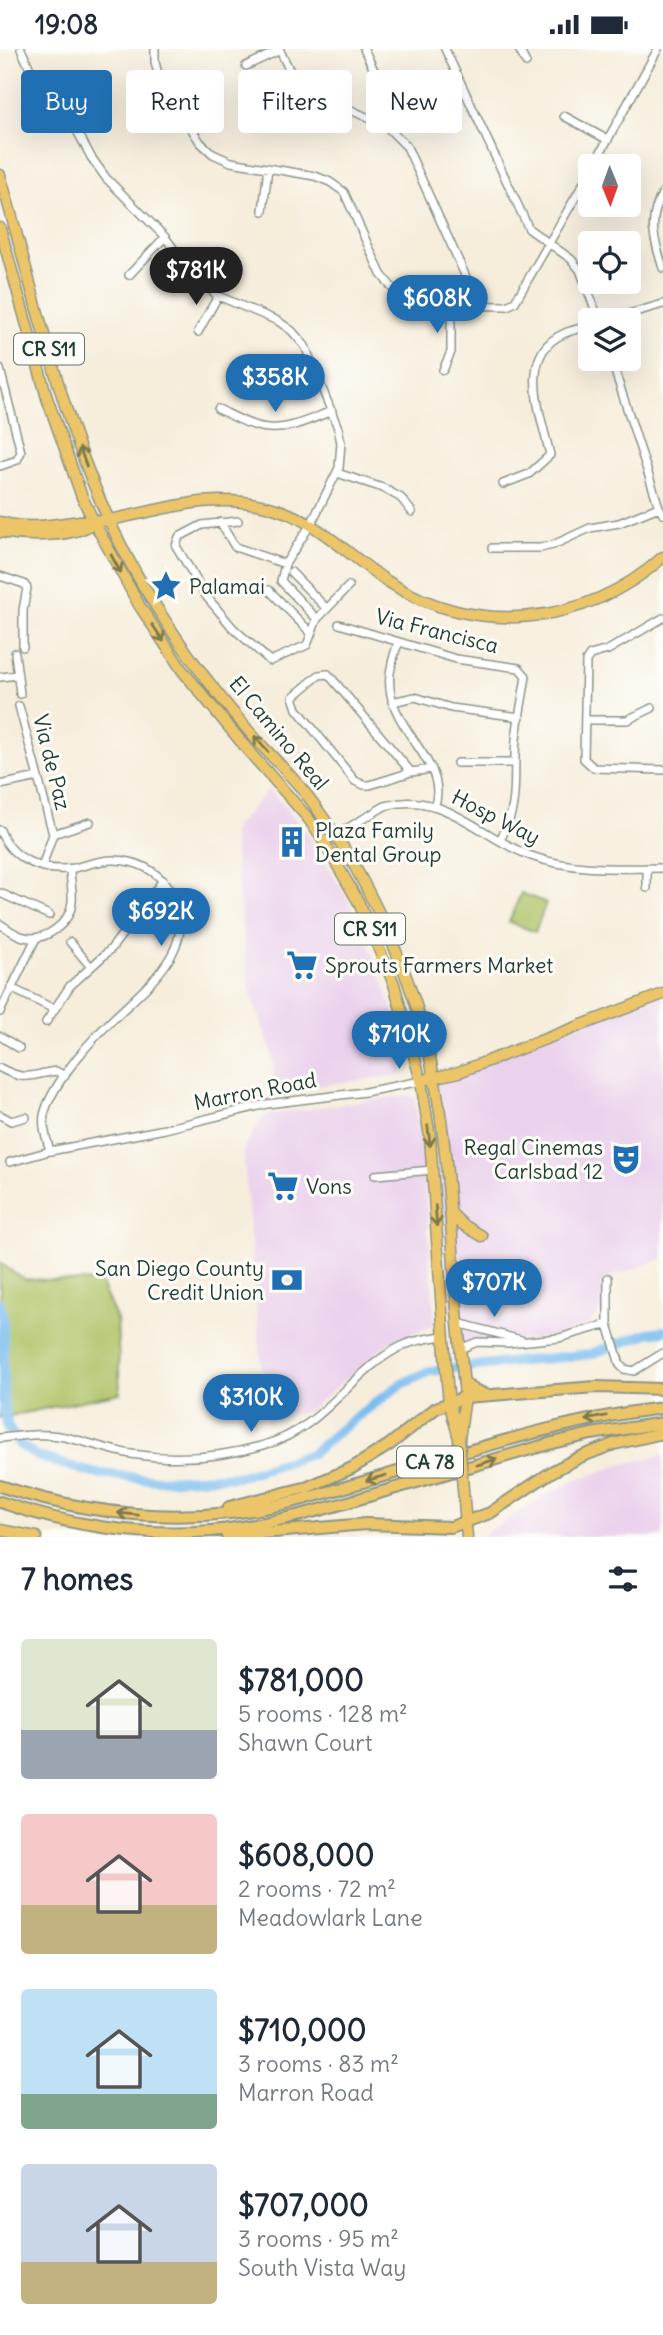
<!DOCTYPE html>
<meta charset="utf-8">
<style>
body{margin:0;font-family:Delius,sans-serif;background:#f2f2f3;color:#1f2937;height:100vh;display:flex;flex-direction:column;font-size:26px;white-space:nowrap}
*{box-sizing:border-box;margin:0}
p{font-size:23px;color:#747a83}
.icon{flex:none;width:38px;height:38px;fill:none;stroke:currentColor;stroke-width:2;stroke-linecap:round;stroke-linejoin:round}
.map{position:relative;height:1488px;overflow:hidden}
.drawer{display:flex;flex-direction:column;background:#fff;flex:1}
.drawer>*{flex:none}
.guide{position:absolute;left:21px;top:21px;width:621px;height:63px;display:flex;gap:14px}
.needle{width:46px;rotate:179deg}
.controls{position:absolute;left:578px;top:105px;display:grid;gap:14px}
.controls a{display:grid;place-items:center;width:63px;height:63px;border-radius:7px;background:#fff;box-shadow:0 7px 28px #0002;font-size:35px}
.price{position:absolute;translate:-50% -60px;padding:0 16px;border-radius:24px;background:#1f6fb2;color:#fff;font-size:23px;line-height:46px;filter:drop-shadow(0 2px 4px #0008)}
.price::after{content:'';position:absolute;left:50%;top:42px;width:21px;height:16px;margin-left:-10px;background:inherit;clip-path:polygon(0 0,100% 0,50% 100%)}
.price.on{background:#222;color:#fff}
ul{padding:0;list-style:none}
li{display:flex;align-items:center;gap:21px;height:175px;padding:0 21px}
li span{display:grid;place-items:center;flex:none;width:196px;height:140px;border-radius:7px;color:#555}
li>.icon{margin-inline-start:auto}
span .icon{width:84px;height:84px;fill:#fffc;stroke-width:1}
li b{font-size:30px}
h2{display:flex;justify-content:space-between;align-items:center;height:84px;padding:0 21px;font-size:30px}
.tag{padding:0 24px;border-radius:7px;background:#fff;box-shadow:0 7px 28px #0002;font-size:24px;line-height:63px}
.tag.on{background:#1f6fb2;color:#fff}
.status{display:flex;justify-content:space-between;align-items:center;height:49px;padding:0 35px;background:#fff;direction:ltr}
.status svg{height:19px;fill:currentColor}
.map>svg:first-child{display:block}
</style>
<div class="status"><b>19:08</b><svg viewBox="0 0 49 12"><path d="M0 12V9h3v3zM5 12V6h3v6zM10 12V3h3v9zM15 12V0h3v12zM26 1h20v11H26zM47 4h2v5h-2z"/></svg></div>
<div class="map">
<svg width="663" height="1488" viewBox="0 0 663 1488">
<rect width="100%" height="100%" fill="#fdfcf7"/>
<filter id="ink" filterUnits="userSpaceOnUse"><feTurbulence type="fractalNoise" baseFrequency=".0143" numOctaves="2"/><feDisplacementMap in="SourceGraphic" scale="14" xChannelSelector="R" yChannelSelector="G"/><feConvolveMatrix kernelMatrix="1 2 1 2 8 2 1 2 1" color-interpolation-filters="sRGB"/></filter>
<filter id="wash" filterUnits="userSpaceOnUse"><feTurbulence type="fractalNoise" baseFrequency=".00686" numOctaves="4" result="noise"/><feDisplacementMap in="SourceGraphic" scale="28" xChannelSelector="R" yChannelSelector="G"/><feGaussianBlur stdDeviation="1.57" result="paint"/><feColorMatrix in="noise" values="0 0 0 0 0 0 0 0 0 0 0 0 0 0 0 0 0 1.4 0 .05"/><feComposite in="paint" operator="in"/></filter>
<g filter="url(#wash)">
<rect width="100%" height="100%" fill="#f6eddb"/>
<path fill="#ead1ec" d="M269,739l40,48 40,65 27,61 26,73 4,31 -5,9 -126,16 -3,-39 -23,-62 -17,-159z
M663,945v265l-54,19v25l-20,21 -33,12 -71,9 -31,11 -18,-220 -9,-57z
M408,1046l6,3 7,42 14,185 -44,16 -83,70 -42,11 -23,-273 21,-34z
M663,1406v82h-183l66,-42 25,-13 49,-17z"/>
<path fill="#afc367" stroke="#67804e" stroke-width="2" d="M521,844l25,10 -11,29 -26,-10z
M0,1214l24,16 76,3 17,38 3,73 -120,25z"/>
<g fill="none" stroke-linecap="round" stroke-linejoin="round">
<path stroke="#79bcef" stroke-width="10" d="M0,1254l3,18v82l5,25 12,17 16,11 57,17 65,7 82,-4 71,-22 44,-36 45,-33 30,-14 161,-17 57,-21 15,-2"/>
</g>
</g>
<g filter="url(#ink)">
<g fill="none" stroke-linecap="round" stroke-linejoin="round">
<defs>
<path id="minor" d="M21,0l13,29 33,34 24,45 15,21 59,59 28,38 25,21 60,25 14,10 13,15 33,82 3,15 -2,25 -28,56 -26,40 -50,-17 -15,-25
M155,0v13l4,16 41,64 13,12 18,8 84,14 15,6 14,10 37,82 12,15 15,10 19,6 80,1 8,-4 75,-130
M279,0l14,28 12,12 81,37 21,21 72,159
M364,0c12,27 26,44 13,73
M445,0l84,180 42,30 9,11 19,50
M519,0l7,14
M246,17l34,-16
M564,67l44,24
M593,117l65,-117
M663,143c-16,29 -9,47 0,76
M263,162l5,-43
M129,226l36,-38
M608,271l55,-16
M198,283l20,-36
M611,310l48,148 4,7
M0,320l21,83 -4,8 -17,6
M443,321l8,-18v-47
M218,360c15,7 33,18 51,19 20,2 44,-10 63,-17
M337,424l46,15 18,10 11,14
M503,435l26,-10 21,-19c-8,-37 -34,-100 13,-121 8,-4 18,-6 27,-8
M238,472l-36,4 -23,12 -3,9 30,50 27,32 37,33 37,-16 10,-26 32,-33
M492,499h48l13,-3 37,-17 29,-5 40,-16
M285,515l-4,17 36,38
M291,523l36,37
M0,527l24,8 3,4 -4,22v37
M269,541l42,43
M663,569l-55,32 -18,5 -4,6 -2,98 10,9 69,2
M339,575l117,35 63,9 7,8c-3,21 -8,43 -10,64 -4,39 5,63 -16,100
M399,594c-4,6 -5,13 -7,20 -17,62 58,93 43,142
M15,604l5,41
M328,625l83,98 -41,13h-6l-9,-4 -58,-72 -4,-12 26,-22z
M0,628l18,-2
M392,653l23,-5 36,11 69,9
M19,657l34,128 -11,33
M585,671h42l25,-12
M457,714h58
M411,723l21,-3
M0,736l38,-8
M0,781c11,30 44,43 74,38 14,-3 27,-9 41,-8 22,1 42,10 54,29 38,58 -29,102 -65,139 -19,19 -54,60 -60,87 -2,12 3,25 6,36
M53,785l37,-12
M324,793l61,-36c60,-17 96,33 149,51 40,14 87,11 129,11
M647,839v-20
M0,844l49,22
M0,875c8,5 15,11 24,13 21,5 46,-13 48,-35 1,-11 -2,-23 -2,-33
M70,893l21,25
M11,939l43,21
M0,963l36,-74
M46,973l24,-36 41,-37 52,-69
M0,987l19,12
M0,1019c27,14 29,7 56,3l9,5
M0,1066l11,6 15,-4
M10,1113l40,-11 115,-22 102,-25 98,-12 56,-11
M375,1126l58,-5
M608,1229v46l12,41 4,4 10,2 29,-18
M458,1274l63,17
M460,1300l17,-7 31,1 51,-5 49,-14
M0,1389c19,-2 39,-5 59,-2 24,4 48,14 72,18 44,7 91,3 133,-9 62,-17 86,-74 138,-99 13,-6 27,-8 41,-10"/>
<path id="major" d="M0,126c43,147 72,303 157,433 31,49 67,96 106,139 20,21 41,42 57,66 37,50 65,108 87,166 38,101 42,211 49,317 2,34 6,67 9,101l-6,42
M0,179l47,170 35,99 12,25 45,83 43,65 70,85 56,63 16,24 34,59 36,83 27,97 9,57 17,245 2,19 9,33
M0,473c28,8 52,3 80,-1 9,-1 19,1 29,-1 55,-10 100,-28 157,-14 50,12 80,48 121,75 87,57 200,45 276,-24
M0,483c24,4 74,7 94,-10
M428,1030l31,-7 204,-78
M450,1163l12,12 20,12
M462,1428l5,60
M0,1481l36,7"/>
<path id="highway" d="M464,1333l6,6 14,6
M0,1437c75,25 152,35 230,27 51,-5 101,-22 150,-36 93,-27 186,-58 283,-69
M0,1453c66,23 140,35 211,29 59,-6 115,-22 171,-39 57,-16 113,-33 170,-49l39,-9 72,-11
M229,1458l79,-20 44,-19 37,-23 47,-37 29,-11 131,-10 67,2
M227,1487l139,-12 85,3 39,-14 63,-42 27,-14 34,-13 49,-11"/>
</defs>
<use href="#minor" stroke="#8a9588" stroke-width="10"/>
<use href="#major" stroke="#8a9588" stroke-width="13"/>
<use href="#highway" stroke="#8a9588" stroke-width="14"/>
<use href="#minor" stroke="#fff" stroke-width="7"/>
<use href="#major" stroke="#edc569" stroke-width="10"/>
<use href="#highway" stroke="#edc569" stroke-width="10"/>
<defs>
<path id="major-bridge" d="M459,1390l3,38"/>
</defs>
<use href="#major-bridge" stroke="#8a9588" stroke-width="13" stroke-linecap="butt"/>
<use href="#major-bridge" stroke="#edc569" stroke-width="10"/>
</g>
<defs><path id="oneway-shaft" d="M-6 0H5M1.5-3L5.5 0L1.5 3" fill="none" stroke-width="1.6" stroke-linecap="round" stroke-linejoin="round" transform="scale(1.75)"/></defs>
<g stroke="#7c7a4c">
<use href="#oneway-shaft" transform="translate(83 408) rotate(-110)"/>
<use href="#oneway-shaft" transform="translate(116 515) rotate(62)"/>
<use href="#oneway-shaft" transform="translate(158 584) rotate(56)"/>
<use href="#oneway-shaft" transform="translate(261 695) rotate(-131)"/>
<use href="#oneway-shaft" transform="translate(429 1087) rotate(83)"/>
<use href="#oneway-shaft" transform="translate(436 1167) rotate(86)"/>
<use href="#oneway-shaft" transform="translate(596 1369) rotate(169)"/>
<use href="#oneway-shaft" transform="translate(487 1413) rotate(-17)"/>
<use href="#oneway-shaft" transform="translate(376 1429) rotate(164)"/>
<use href="#oneway-shaft" transform="translate(128 1465) rotate(-174)"/>
</g>
</g>
<defs>
<symbol id="sight-bare" viewBox="-9 -9 18 18"><path d="M0-6L1.8-2.2L6-1.7L2.9 1.2L3.7 5.4L0 3.3L-3.7 5.4L-2.9 1.2L-6-1.7L-1.8-2.2Z" fill="#1f6fb2" stroke="#fdfcf7" stroke-width="2.5" paint-order="stroke"/></symbol>
<symbol id="building-bare" viewBox="-9 -9 18 18"><path d="M-4-6H4V6H1V3H-1V6H-4ZM-2.5-4.3h1.7v1.8h-1.7ZM.8-4.3h1.7v1.8H.8ZM-2.5-1h1.7V.8h-1.7ZM.8-1h1.7V.8H.8Z" fill="#1f6fb2" stroke="#fdfcf7" stroke-width="2.5" paint-order="stroke"/></symbol>
<symbol id="supermarket-bare" viewBox="-9 -9 18 18"><path d="M-6-5.5h2.5l.6 2H6L4.5 2H-2.5L-4.4-4H-6ZM-1.5 3.2a1.3 1.3 0 1 0 .1 0ZM3 3.2a1.3 1.3 0 1 0 .1 0Z" fill="#1f6fb2" stroke="#fdfcf7" stroke-width="2.5" paint-order="stroke"/></symbol>
<symbol id="theatre-bare" viewBox="-9 -9 18 18"><path d="M-5-5.5Q0-4 5-5.5V0Q5 5 0 6Q-5 5-5 0ZM-3.3-2.5H-1v1.5H-3.3ZM1-2.5H3.3v1.5H1ZM-2.8 1Q0 5.5 2.8 1Z" fill="#1f6fb2" stroke="#fdfcf7" stroke-width="2.5" paint-order="stroke"/></symbol>
<symbol id="bank-bare" viewBox="-9 -9 18 18"><path d="M-6-4H6V4H-6ZM0-2.3a2.3 2.3 0 1 0 0 4.6a2.3 2.3 0 1 0 0-4.6Z" fill="#1f6fb2" stroke="#fdfcf7" stroke-width="2.5" paint-order="stroke"/></symbol>
</defs>
<g fill-rule="evenodd">
<use href="#sight-bare" x="144" y="515" width="44" height="44"/>
<use href="#building-bare" x="270" y="771" width="44" height="44"/>
<use href="#supermarket-bare" x="280" y="894" width="44" height="44"/>
<use href="#theatre-bare" x="604" y="1088" width="44" height="44"/>
<use href="#supermarket-bare" x="261" y="1115" width="44" height="44"/>
<use href="#bank-bare" x="265" y="1209" width="44" height="44"/>
</g>
<g text-anchor="middle" dominant-baseline="central" stroke-width="6" stroke-linejoin="round" paint-order="stroke">
<g fill="#fdfcf7" stroke="#62766e" stroke-width="2">
<rect x="14" y="284.5" width="70" height="31" rx="5"/>
<rect x="335" y="864.5" width="70" height="31" rx="5"/>
<rect x="397" y="1397.5" width="66" height="31" rx="5"/>
</g>
<g font-size="19" font-weight="bold" fill="#1f3d34">
<text x="49" y="300">CR S11</text>
<text x="370" y="880">CR S11</text>
<text x="430" y="1413">CA 78</text>
</g>
<g font-size="21" fill="#1f3d34" stroke="#fdfcf7" text-anchor="start">
<text x="189" y="537">Palamai</text>
<text x="315" y="781">Plaza Family<tspan x="315" dy="24">Dental Group</tspan></text>
<text x="325" y="916">Sprouts Farmers Market</text>
<text x="603" y="1098" text-anchor="end">Regal Cinemas<tspan x="603" dy="24">Carlsbad 12</tspan></text>
<text x="306" y="1137">Vons</text>
<text x="264" y="1219" text-anchor="end">San Diego County<tspan x="264" dy="24">Credit Union</tspan></text>
</g>
<g font-size="21" fill="#1f3d34" stroke="#fdfcf7">
<text transform="translate(437 582) rotate(14)">Via Francisca</text>
<text transform="translate(279 684) rotate(50)">El Camino Real</text>
<text transform="translate(52 713) rotate(76)">Via de Paz</text>
<text transform="translate(496 768) rotate(27)">Hosp Way</text>
<text transform="translate(255 1042) rotate(-11)">Marron Road</text>
</g>
</g>
</svg>
<div class="controls">
<a><svg class="needle" viewBox="-14 -14 28 28"><path d="M0-13l5 13h-10z" fill="#e53935"/><path d="M0 13l5-13h-10z" fill="#747a83"/></svg></a>
<a><svg class="icon" aria-label="locate" viewBox="0 0 24 24"><circle cx="12" cy="12" r="6"/><path d="M12 2v4M12 18v4M2 12h4M18 12h4"/></svg></a>
<a><svg class="icon" aria-label="layers" viewBox="0 0 24 24"><path d="M12 4l9 5-9 5-9-5zM3 14l9 5 9-5"/></svg></a>
</div>
<b class="price on" style="left:196px;top:258px">$781K</b>
<b class="price" style="left:437px;top:286px">$608K</b>
<b class="price" style="left:275px;top:365px">$358K</b>
<b class="price" style="left:161px;top:899px">$692K</b>
<b class="price" style="left:399px;top:1022px">$710K</b>
<b class="price" style="left:494px;top:1270px">$707K</b>
<b class="price" style="left:251px;top:1385px">$310K</b>
<div class="guide">
<a class="tag on">Buy</a>
<a class="tag">Rent</a>
<a class="tag">Filters</a>
<a class="tag">New</a>
</div>
</div>
<section class="drawer">
<h2>7 homes<svg class="icon" aria-label="filters" viewBox="0 0 24 24"><path d="M4 7h16M4 17h16"/><circle cx="9" cy="7" r="2"/><circle cx="15" cy="17" r="2"/></svg></h2>
<ul>
<li><span style="background:linear-gradient(#dfe7d0 65%,#9aa5b1 0)"><svg class="icon" aria-label="home" viewBox="0 0 24 24"><path d="M3 11l9-7 9 7M6 9v11h12V9"/></svg></span><div><b>$781,000</b><p>5 rooms · 128 m²</p><p>Shawn Court</p></div></li>
<li><span style="background:linear-gradient(#f6c9c9 65%,#c2b280 0)"><svg class="icon" aria-label="home" viewBox="0 0 24 24"><path d="M3 11l9-7 9 7M6 9v11h12V9"/></svg></span><div><b>$608,000</b><p>2 rooms · 72 m²</p><p>Meadowlark Lane</p></div></li>
<li><span style="background:linear-gradient(#bfe0f5 75%,#7fa58c 0)"><svg class="icon" aria-label="home" viewBox="0 0 24 24"><path d="M3 11l9-7 9 7M6 9v11h12V9"/></svg></span><div><b>$710,000</b><p>3 rooms · 83 m²</p><p>Marron Road</p></div></li>
<li><span style="background:linear-gradient(#c9d6e8 70%,#c2b280 0)"><svg class="icon" aria-label="home" viewBox="0 0 24 24"><path d="M3 11l9-7 9 7M6 9v11h12V9"/></svg></span><div><b>$707,000</b><p>3 rooms · 95 m²</p><p>South Vista Way</p></div></li>
</ul>
</section>
